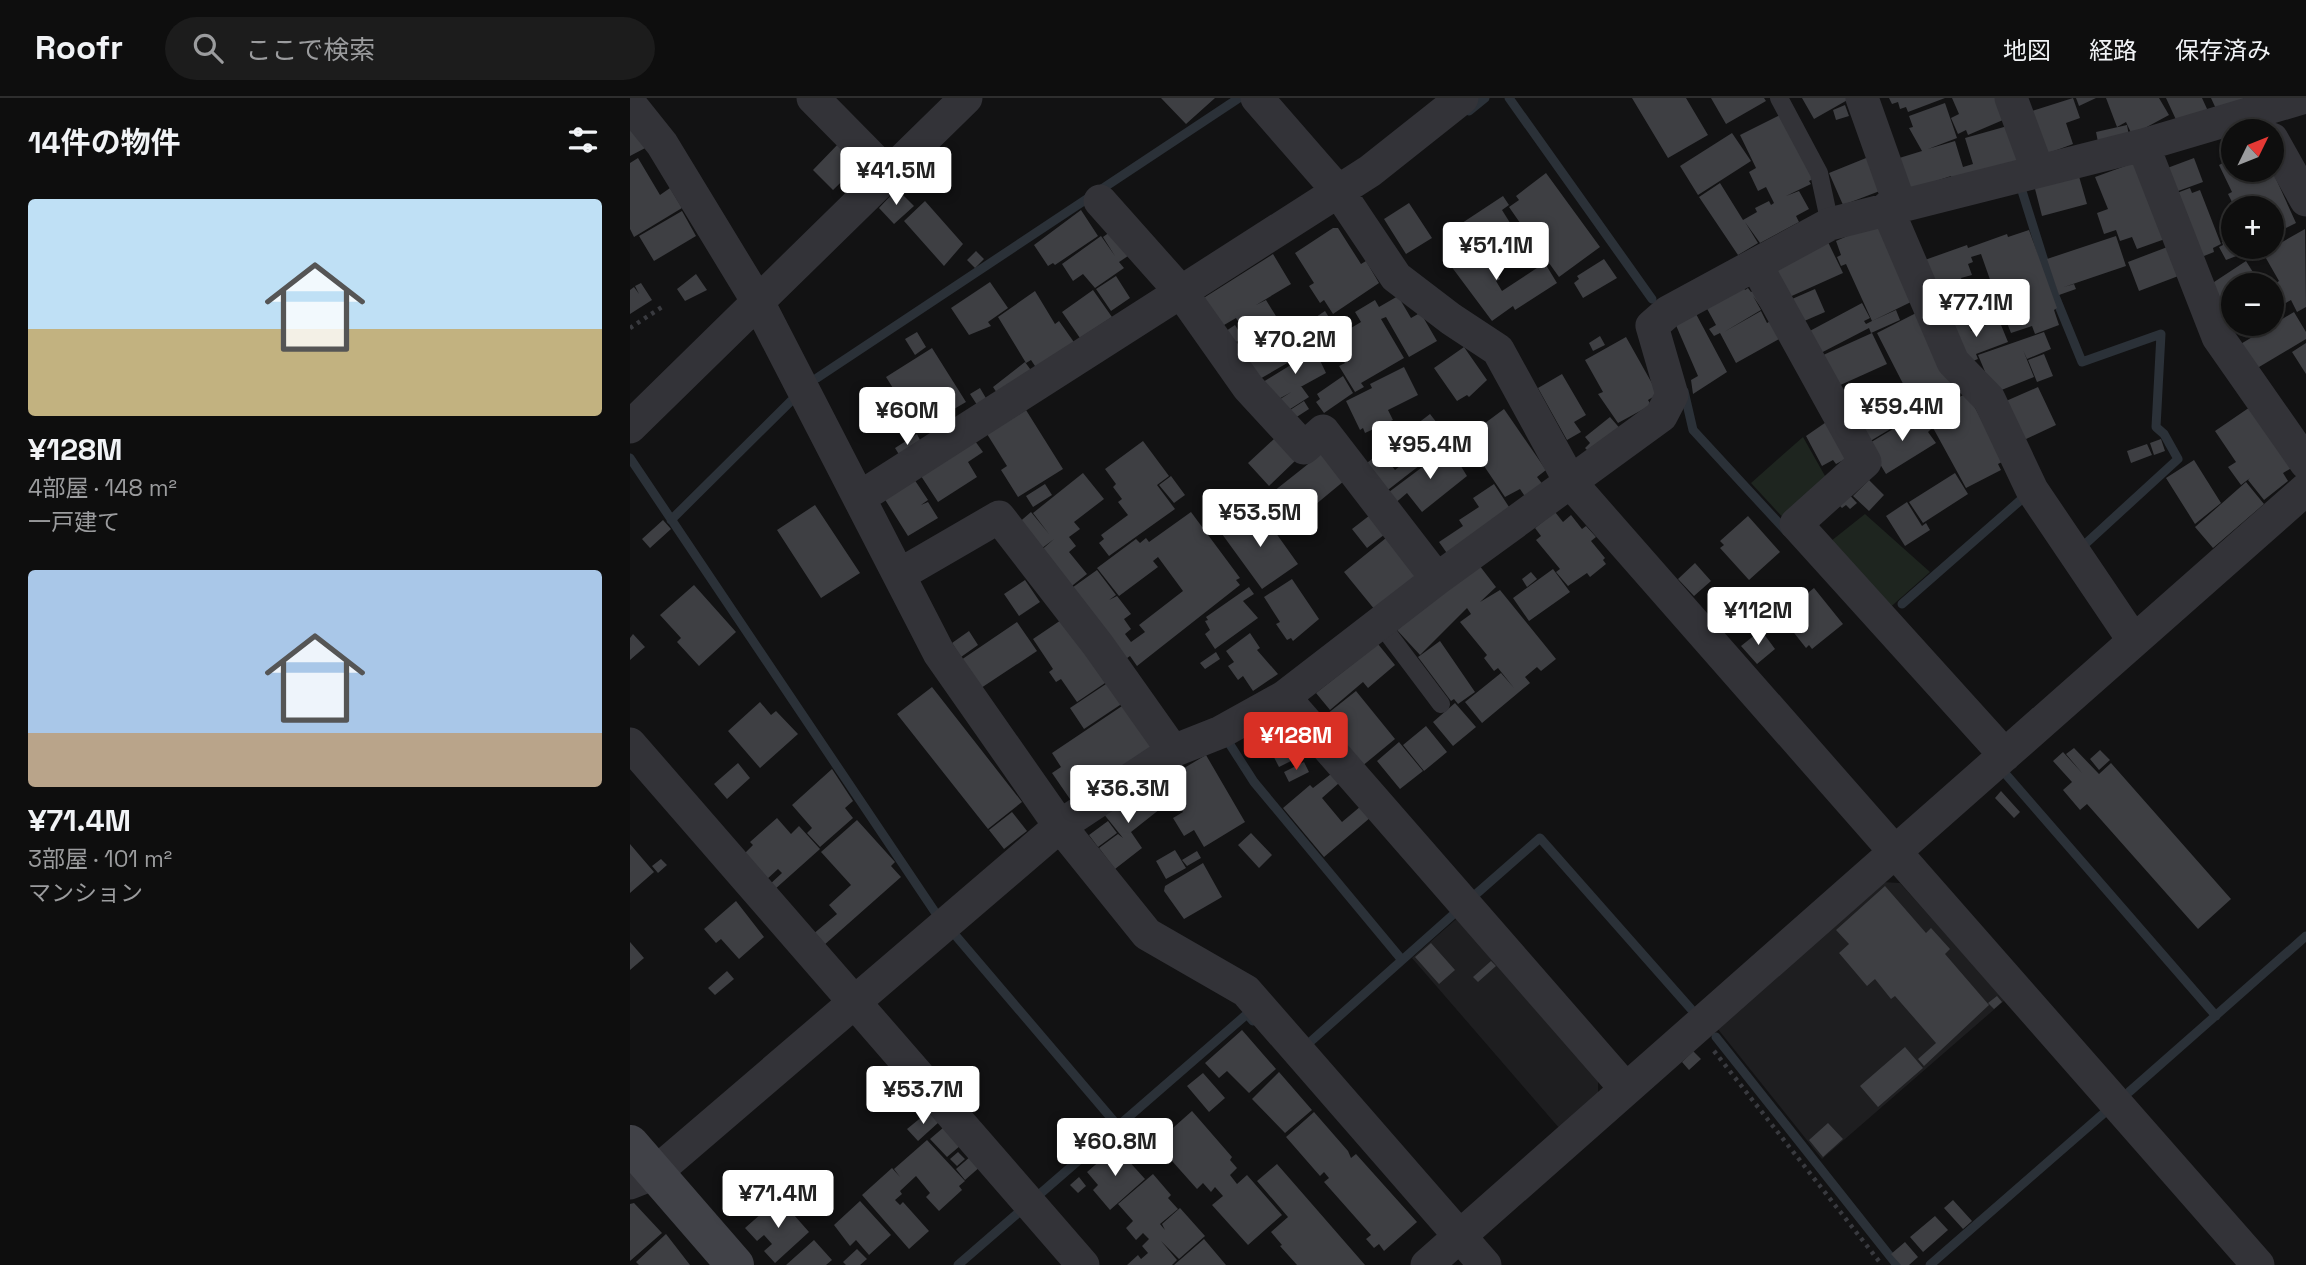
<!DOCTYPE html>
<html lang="ja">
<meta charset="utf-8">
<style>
body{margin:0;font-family:"Space Grotesk","Noto Sans JP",sans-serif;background:#1c1c1c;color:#f1f3f6;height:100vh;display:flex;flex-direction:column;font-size:26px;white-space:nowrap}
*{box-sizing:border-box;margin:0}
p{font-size:23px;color:#9b9c9e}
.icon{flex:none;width:38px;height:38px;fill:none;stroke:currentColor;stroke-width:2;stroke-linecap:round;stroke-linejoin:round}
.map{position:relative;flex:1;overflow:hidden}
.details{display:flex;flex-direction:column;background:#0e0e0e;width:630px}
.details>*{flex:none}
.needle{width:46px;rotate:47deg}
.fabs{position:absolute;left:1591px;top:21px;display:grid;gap:14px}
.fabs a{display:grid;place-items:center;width:63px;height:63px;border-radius:50%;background:#0e0e0e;box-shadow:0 2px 5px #0004,0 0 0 2px #2e2e2e;font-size:35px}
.price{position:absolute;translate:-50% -60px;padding:0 16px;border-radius:7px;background:#fff;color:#222;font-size:23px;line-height:46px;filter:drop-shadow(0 2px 4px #0008)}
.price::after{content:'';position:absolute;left:50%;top:42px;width:21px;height:16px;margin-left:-10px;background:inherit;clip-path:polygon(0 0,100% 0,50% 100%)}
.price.selected{background:#d93025;color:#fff}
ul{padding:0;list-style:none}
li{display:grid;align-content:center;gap:14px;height:371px;padding:0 28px}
li span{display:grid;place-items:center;height:217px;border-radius:7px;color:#555}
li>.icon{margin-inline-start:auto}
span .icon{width:126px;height:126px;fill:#fffc;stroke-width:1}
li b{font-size:30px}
h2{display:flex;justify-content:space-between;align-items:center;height:84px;padding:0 28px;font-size:30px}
header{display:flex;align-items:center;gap:42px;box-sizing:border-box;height:98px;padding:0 35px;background:#0e0e0e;border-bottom:2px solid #2e2e2e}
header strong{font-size:33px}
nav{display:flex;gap:38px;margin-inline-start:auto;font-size:24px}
.search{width:490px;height:63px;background:#1c1c1c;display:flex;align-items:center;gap:18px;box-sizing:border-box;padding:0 24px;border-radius:38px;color:#9b9c9e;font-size:26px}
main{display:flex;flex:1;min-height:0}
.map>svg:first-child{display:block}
</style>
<header>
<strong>Roofr</strong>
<div class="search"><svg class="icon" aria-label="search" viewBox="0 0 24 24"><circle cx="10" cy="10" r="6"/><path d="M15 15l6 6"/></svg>ここで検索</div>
<nav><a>地図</a><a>経路</a><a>保存済み</a></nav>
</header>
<main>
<section class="details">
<h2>14件の物件<svg class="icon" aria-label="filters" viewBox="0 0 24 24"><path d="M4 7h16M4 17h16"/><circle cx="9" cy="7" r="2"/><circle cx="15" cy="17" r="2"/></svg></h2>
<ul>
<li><span style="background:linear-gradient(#bfe0f5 60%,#c2b280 0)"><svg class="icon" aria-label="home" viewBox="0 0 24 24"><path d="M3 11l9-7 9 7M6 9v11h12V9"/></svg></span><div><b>¥128M</b><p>4部屋 · 148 m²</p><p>一戸建て</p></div></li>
<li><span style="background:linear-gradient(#a9c7e8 75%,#b9a48a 0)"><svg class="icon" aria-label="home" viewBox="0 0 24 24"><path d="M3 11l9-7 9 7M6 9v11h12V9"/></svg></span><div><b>¥71.4M</b><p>3部屋 · 101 m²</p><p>マンション</p></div></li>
</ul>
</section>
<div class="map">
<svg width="1676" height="1167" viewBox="0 0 1676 1167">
<rect width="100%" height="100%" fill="#121213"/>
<path fill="#1e1e20" d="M1251,784l19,1 105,117 -183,159 -105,-131z
M832,816l136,155v26l-38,34 -148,-171z"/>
<path fill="#1e251f" d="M1173,339l26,46 -42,39 -36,-39z
M1235,416l65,58 -44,39 -60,-66z"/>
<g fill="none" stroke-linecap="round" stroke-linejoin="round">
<path stroke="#2b3138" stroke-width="9" d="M879,0l143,201
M839,13l16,-13
M1392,93l33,105 27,66 79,-28 -5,93 8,7 14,25 -96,88
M187,280l422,-280
M1054,293l9,39 94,102
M0,360l305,454
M41,422l120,-119
M1272,506l121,-106 3,4
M599,645l25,39 148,178
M1373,673l213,245
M845,797l65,-57 151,171
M326,838l162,190
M1086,939l181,228
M679,945l147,-131
M1499,994l177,-156
M411,1095l206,-179 6,7
M328,1167l60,-52
M1300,1167l174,-152"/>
</g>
<path fill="#3e3f43" d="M531,0h54l-29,26z
M1002,0h54l22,37 -40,23z
M1081,0h53l2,3 -40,23z
M1172,0h49l-37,21z
M1259,0h56l-37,14 -2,-5 -6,2 -2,-7 -6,2z
M1322,0h50l8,19 -42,18 -2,-5 -8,4 -7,-16 8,-4z
M1443,0l7,20 -14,5 7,21 -27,10 -14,-43z
M1446,0h20l-17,8z
M1476,0h53l10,17 -37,20 -6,-13 -9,5z
M1536,0h36l6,13 -30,13z
M1581,0h34l-28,13z
M1315,5l12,35 -29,11 27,-8 8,26 10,-3 -8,-26 46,-13 10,35 -69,20 -1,-4 -45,15 -10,-32 26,-8 -13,-23 4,-1 -4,-11z
M1215,7l4,11 -13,4 -3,-10z
M1150,17l33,64 -4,2 2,3 -25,12 13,-5 10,18 -13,7 3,6 -39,21 -15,-21 13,21 -20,12 -39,-58 21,-14 23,37 14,-8 -2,-4 14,-7 2,4 3,-2 -8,-16 -8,4 -9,-19 7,-4 -16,-33z
M0,24l19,24 -19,10z
M1497,27l2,11 -31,6 -2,-10z
M1102,35l19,28 -53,34 -18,-29z
M211,43l21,21 -29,28 -20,-20z
M1241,58l14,33 -42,16 -14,-32z
M8,60l22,37 10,-7 12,20 -48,29 -4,-8v-66z
M1564,60l9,24 -33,12 -8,-24z
M1603,60v12h39l24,53 -24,12v-27h-37l-7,-14 4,-2 -13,-27z
M1509,63l26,78 -28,10 -5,-12 -12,4 -4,-11 -12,4 -7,-21 11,-4 -13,-32z
M916,75l54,74 -41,30 -15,-21 -7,6 -12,-17 7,-5 -23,-33 10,-7 -3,-4z
M1448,75l9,31 -45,12 -8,-31z
M1560,90l2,5 8,-3 21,54 -8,4 1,4 -20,8 -25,-64z
M267,91l17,17 -20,18 -15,-16z
M873,98l6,9 -7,5 10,16 -36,24 -17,-25z
M295,103l38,43 -19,22 -40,-45z
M779,105l23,35 -26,16 -22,-35z
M451,112l17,26 -43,29 -2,-2 -5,3 -14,-21z
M52,113l14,25 -42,25 -15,-25z
M1247,125l36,78 -41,20 24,-11 4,10 -29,13 -2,-5 -52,27 -11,-22 56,-30 8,15 -6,3 2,3 6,-3 -26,-57 -5,2 -4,-9 4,-2 -5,-14z
M703,130h5l23,36 5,-3 13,22 -46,31 -9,-14 -4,3 -11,-17 5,-3 -19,-30z
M484,131l20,23 -15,10 5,6 -29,20 -12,-14 -10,7 -11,-17 39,-28 14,20 -12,-19z
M1675,131l1,78 -9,5 -6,-12 -7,4 -11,-19 6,-4 -16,-28z
M1399,132l28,78 -3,2 5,15 -24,9 -3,-8 -21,7 -8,-20 -9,3 -8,-22 8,-3 -13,-37 -10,3 2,5 -5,2 4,11 -11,3 5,12 -30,10 -14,-39 45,-16 1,3 39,-14 1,3z
M1486,138l10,30 -62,21 10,-3 2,5 -17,6 -12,-36z
M1603,138v11h27l-34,13 -7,-13 4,-2 -1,-3z
M838,142l11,17 4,-3 17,25 -4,2 6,10 38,-25 1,2 5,-3 11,18 -42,27 -2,-4 -21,15 -44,-59 3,-2 -4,-6z
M1198,144l15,31 -58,26 -13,-28z
M1540,148l11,29 -42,16 -11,-29z
M346,153l8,8 -9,9 -8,-8z
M643,156l18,30 -35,21 10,-5 18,29 -30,18 -18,-29 -17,10 -17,-29z
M974,161l13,19 -34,20 -9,-15 5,-4 -2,-3z
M1616,163l15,24h-28v36l-3,1 -25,-34z
M66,176l11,16 -22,11 -8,-12z
M486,178l14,22 -19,13 -15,-22z
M360,184l18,26 -20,14 3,4 -22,9 -18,-27z
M11,185l11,17 -22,14v-24l4,-3 5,7 -4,-8z
M1112,186l3,6 3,-2 3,4 9,-5 2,22 -9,-13 8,14 -37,22 37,-21 6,12 11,-6 10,17 -52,29 -16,-30 -6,3 -5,-7 7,-4 -11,-20z
M1185,191l10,23 -23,10 -10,-23z
M463,192l19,27 -32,21 -18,-26z
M405,193l20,33 4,-3 17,24 -39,24 -6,-9 -5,3 -28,-46z
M768,198l13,22 7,-4 5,3 14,24 -28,16 -23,-40 -5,2 23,39 -43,25 3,4 -9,5 -16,-26 6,-3 -14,-23 30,-18 -6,-10 20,-12 4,7z
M695,213l14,22 -81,47 -11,-17z
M1065,214l32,60 -34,22 -2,-14 7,-4 -23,-53z
M1288,214l40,78 -41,21 -40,-78z
M1664,214l12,20v7l-52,31 -15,-25z
M1336,221l5,12 28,-11 9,22 -32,12 2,5 -15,6 -15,-39z
M605,227l8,13 -12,7 -8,-12z
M287,234l9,15 -11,8 -10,-16z
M1414,234l7,17 -24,10 -4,-9 11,27 -40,16 -16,-38z
M1242,235l15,31 -51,23 -15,-31z
M970,238l5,9 -12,6 -4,-8z
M996,239l32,57 -10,6 3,5 -33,18 -20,-29 5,-2 -18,-32z
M1676,245v31l-14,-22z
M834,249l23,33 -18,17 -2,-2 -10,6 -23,-33z
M302,250l34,54 -58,34 -13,-20 11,-7 -20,-32z
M685,252l11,23 -51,28 -12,-19z
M1414,256l9,22 -16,6 -9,-22z
M395,264l8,11 -32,26 -8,-12z
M774,269l14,28 -30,15 5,10 -28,13 -2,-5 -3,2 -14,-29 26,-13 -2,-4z
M932,276l24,41 -12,7 7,10 -14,8 -29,-52z
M713,278l10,17 -29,20 -8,-11 4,-3 -3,-5z
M671,288l8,11 -25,16 -7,-12z
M1408,289l18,38 -32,15 -18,-39z
M350,290l10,17 -9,6 -11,-17z
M1274,294l13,21 -50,30 -13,-21z
M1337,295l37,68 -6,3 3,6 -35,18 -40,-73z
M674,303l5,8 -17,11 -5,-8z
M1623,307l42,61 -12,7 5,8 -24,19 -16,-20 2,-2 -9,7 -13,-18 8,-5 -21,-31z
M874,311l42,61 -9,7 7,9 -18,12 -6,-9 -15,8 -40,-59z
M396,312l37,59 -45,28 -17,-27 6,-4 -20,-32z
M800,316l21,27 -67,52 -21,-27 18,-14 14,18 11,-9 -14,-18z
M1288,316l1,3 4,-2 8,14 -3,3 8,11 -50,31 -18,-30z
M980,319l13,15 -31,23 -7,-7 5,-5 -5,-6z
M1202,320l21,37 -17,9 -3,-4 -11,6 -16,-30z
M287,336l3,6 -17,21 -8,-13z
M645,340l21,22 -27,26 -21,-23z
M1531,341l4,12 -11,4 -4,-12z
M345,343l8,11 -15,10 9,15 -39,25 -17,-26z
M513,343l26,35 -12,9 18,24 -66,47 -10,-13 5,-4 -3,-4 27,-20 -10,-13 4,-3 -9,-12 3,-3 -11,-15z
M1517,346l5,11 -21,8 -4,-12z
M819,349l18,29 -45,36 -15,-19 -14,12 -8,-10z
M692,355l22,28 -52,43 -23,-29z
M1564,362l27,43 -26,21 -29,-46z
M453,375l21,26 -30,23 6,7 -11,8 7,9 -7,6 18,22 -19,15 -30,-36 16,-14 -17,13 -21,-27 15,-13 18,22 -16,-21z
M1325,375l13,21 -45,29 -14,-21z
M541,378l14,19 -11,8 -15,-18z
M284,381l14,21 -7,5 7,-3 10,16 -30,18 -24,-38z
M1239,382l15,15 -15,16 -16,-15z
M1616,384l18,22 -51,44 -18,-21z
M415,386l7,11 -19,12 -7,-11z
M864,386l19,29 -64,43 -10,-14 24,-16 -4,-6 20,-13 -6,-9z
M1214,391l13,14 -7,6 -4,-4 -4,3 -9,-9z
M1277,404l15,24 4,-3 4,7 -25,16 -19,-30z
M185,407l45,68 -39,25 -44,-68z
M628,410l40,56 -36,25 -40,-55z
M561,414l49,66 -4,2 4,5 -103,81 -7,-10 -7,5 -54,-71 28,-20 19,25 -7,5 8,-4 14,18 -7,5 7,10 -6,5 6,8 14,-10 -6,-7 44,-34 -25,-34 -5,4 5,6 -39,29 -22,-28 39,-29 4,4 6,-5 3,4z
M744,414l15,19 -22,17 -15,-19z
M925,414l8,10 8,-7 11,14 4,-3 10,11 -5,4 14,17 -2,2 3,4 -16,13 -3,-4 -19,13 -12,-14 4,-3 -24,-29 5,-4 -6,-8z
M1118,418l32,36 -31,28 -29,-32 4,-3 -4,-4z
M33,422l8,9 -21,19 -8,-9z
M756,440l31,39 -42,33 -31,-38z
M1065,465l16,18 -17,15 -16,-17z
M849,467l17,22 -16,15 20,-12 56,69 -15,12 -4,-4 -12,10 5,6 -48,40 -17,-21 36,-29 13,15 -16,-20 -4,3 -10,-13 3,-3 -27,-33 11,-8 -4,-6 -47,47 -23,-25z
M923,471l17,23 -41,29 -16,-23z
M901,474l6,7 -10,8 -5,-8z
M662,481l27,40 -26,22 -2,-3 -4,2 -11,-16 4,-2 -16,-25z
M395,482l15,22 -21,14 -15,-22z
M64,487l42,47 -37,34 -22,-24 4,-4 -21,-23z
M619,489l5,7 -11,7 15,17 -43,31 -10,-15 5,-4 -5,-9 3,-1 -2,-3z
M1184,490l29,36 -31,25 -3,-4 -3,3 -15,-19 3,-2 -11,-14z
M437,518l41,65 -31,21 -16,-23 -5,3 -7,-10 4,-3 -20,-30z
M387,524l20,29 -56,37 -20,-28z
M1131,532l14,19 -18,15 -16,-18z
M339,533l9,14 -17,12 -9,-14z
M620,535l10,15 -3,2 21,24 -25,17 -10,-15 -5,4 -10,-14 6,-4 -8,-11z
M3,536l12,13 -15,13v-22z
M810,543l35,51 -17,12 -4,-5 -3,2 -33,-44z
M748,546l17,21 -27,23 -5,-6 -33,28 -14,-17z
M586,554l4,7 -15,10 -5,-6z
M482,582l14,21 -42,28 -14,-21z
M302,589l90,115 -34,27 -91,-115z
M726,593l39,48 -34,28 -39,-49z
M130,604l11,13 5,-4 22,23 -38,34 -32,-37z
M498,604l26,45 -82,55 -20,-29 9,-6 -9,-14z
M825,605l21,24 -23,19 -20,-24z
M660,627l21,26 -32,16 -15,-29z
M796,628l21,26 -23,19 -21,-26z
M769,644l24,29 -23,18 -23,-28z
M1444,650l25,26 12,-11 120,136 -33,30 -111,-125 -7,6 -17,-20 9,-8 -19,-21 10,-9 19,21 -16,-19z
M1470,652l10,10 -11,10 -9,-11z
M576,657l39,67 -41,25 -10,-17 -10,6 -11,-18 10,-6 -19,-32z
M674,664l5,10 -20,10 -5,-10z
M108,665l12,15 -23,21 -13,-15z
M202,671l21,32 -8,7 8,10 -33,29 -13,-14 5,-5 -20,-23z
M701,676l8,9 -17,15 20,24 19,-16 10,11 -47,40 -41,-49 27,-23 3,3z
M511,686l19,25 -29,23 11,16 -27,21 -16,-21 19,-14 5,4 -20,-25z
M1371,693l19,21 -6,6 -19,-20z
M382,714l15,19 -23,18 -15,-19z
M147,720l14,16 8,-8 21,23 -46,41 -5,-5 13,-12 -4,-4 -13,12 -22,-26 10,-10 -3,-3z
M227,722l38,42 -4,4 10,11 -78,69 -11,-11 25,-21 -8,-9 22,-20 -30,-33z
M478,723l9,12 -19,14 -9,-12z
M621,735l21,22 -13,13 -21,-23z
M0,746l24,28 -24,21z
M545,752l11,18 -20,11 -10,-18z
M567,753l4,7 -14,8 -5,-6z
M31,761l6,6 -9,8 -6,-7z
M573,765l19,34 -38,22 -20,-28 1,-5z
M1255,788l41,47 5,-5 19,21 -5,5 44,51 -65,61 -6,-7 18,-16 -41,-47 -4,3 -16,-20 -8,7 -28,-33 10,-9 -13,-14z
M106,803l28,36 -25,22 -18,-20 -5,4 -12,-14z
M0,844l14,16 -14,12z
M801,845l24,27 -16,14 -24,-27z
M861,863l5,5 -18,16 -5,-5z
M97,873l7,8 -19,16 -7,-7z
M1367,898l5,6 -8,7 -6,-6z
M612,932l34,39 -27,24 -22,-22 -8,7 -14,-15z
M1275,949l18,21 -45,39 -18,-21z
M1063,953l8,8 -12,11 -7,-8z
M649,974l33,38 -27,23 -33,-34z
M573,975l22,25 -16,14 -22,-26z
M299,1013l10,11 -21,19 -11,-12z
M562,1013l40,46 -2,3 7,8 -7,7 7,9 10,-9 35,40 -34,30 -36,-40 11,-9 -8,-9 -4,5 -8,-9 -6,6 -41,-46z
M684,1014l34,39 3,7 5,-4 61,68 -33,29 -5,-7 -5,4 -8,-9 5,-4 -47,-53 5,-4 -5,-6 -4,4 -34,-39z
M1198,1025l15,16 -20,18 -14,-17z
M314,1029l17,18 -14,12 -17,-18z
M297,1042l38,41 -6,5 3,4 -23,21 -13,-14 4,-4 -14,-17 -16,15 2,3 -7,6 5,5 3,-3 26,29 -20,18 -47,-54 30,-27 8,9 -6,-8z
M486,1049l29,32 -35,31 -17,-20 5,-5 -11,-13z
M328,1054l7,7 -8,7 -7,-7z
M341,1058l10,10 -16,14 -9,-11z
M647,1066l41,47 47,54h-68l-17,-19 2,-1 -11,-13 17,-15 -31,-36z
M523,1076l18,21 -3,3 10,11 -18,15 5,6 -3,-6 18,-16 25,28 -26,23 -18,-18 16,19 -5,5h-45l11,-10 3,4 7,-6 -6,-7 7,-7 -6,-6 -7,7 -10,-12 7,-7 -15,-17z
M449,1079l7,9 -8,7 -8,-8z
M149,1100l30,34 -34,31 -11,-12 8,-7 -8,-9 -7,6 -12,-13z
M1323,1102l19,21 -9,8 -19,-21z
M230,1103l31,34 -22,20 -13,-15 -6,6 -16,-21z
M4,1105l28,30 -32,28v-57z
M1305,1118l13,14 -25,22 -13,-15z
M36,1136l24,31h-51l-3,-3z
M574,1141l22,26h-52z
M184,1142l18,20 -6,5h-40z
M1275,1144l13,15 -9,8h-8l-10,-11z
M227,1151l10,10 -7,6h-14l-3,-3z"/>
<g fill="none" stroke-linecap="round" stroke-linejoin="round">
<path stroke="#393a3f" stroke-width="4.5" stroke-dasharray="3.5 5" stroke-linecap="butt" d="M0,230l35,-23
M1084,953l168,214"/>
<path stroke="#333338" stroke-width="18" d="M1149,0l40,75 11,51
M750,525l61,81"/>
<path stroke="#333338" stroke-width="33" d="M183,0l75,76
M627,0l82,94 57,85 55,42 47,31 73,133 687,782
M1232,0l38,107
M1381,0l27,73
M0,6l32,40 96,158 181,351 121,173 87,108 99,57 239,274
M1642,41l34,61
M1513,47l75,192 88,126
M470,103l81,91 67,95 56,61 19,-17 114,148
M1257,110l66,154 36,37 43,91 102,151
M1126,167l109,197 -69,62 209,231
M0,329l336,-329
M229,400l511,-327 92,-73
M269,477l100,-58 99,128 75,106
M654,599l342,392
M0,646l453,521
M0,1085l25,-10 405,-347 113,-75 48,-19 63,-35 153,-118 224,-163 11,-21 -20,-69 16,-14 162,-88 313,-79 159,-47
M797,1167l879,-776"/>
<path stroke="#414248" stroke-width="38" d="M0,1046l105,121"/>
</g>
</svg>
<div class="fabs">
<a><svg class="needle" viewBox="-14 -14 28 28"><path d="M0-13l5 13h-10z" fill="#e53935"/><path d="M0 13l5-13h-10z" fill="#9b9c9e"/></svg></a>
<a>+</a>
<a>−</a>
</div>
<b class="price" style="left:266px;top:109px">¥41.5M</b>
<b class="price" style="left:866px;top:184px">¥51.1M</b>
<b class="price" style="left:1346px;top:241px">¥77.1M</b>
<b class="price" style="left:665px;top:278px">¥70.2M</b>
<b class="price" style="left:1272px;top:345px">¥59.4M</b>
<b class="price" style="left:277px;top:349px">¥60M</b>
<b class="price" style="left:800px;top:383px">¥95.4M</b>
<b class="price" style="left:630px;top:451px">¥53.5M</b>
<b class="price" style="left:1128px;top:549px">¥112M</b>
<b class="price selected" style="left:666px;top:674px">¥128M</b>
<b class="price" style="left:498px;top:727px">¥36.3M</b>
<b class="price" style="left:293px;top:1028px">¥53.7M</b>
<b class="price" style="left:485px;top:1080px">¥60.8M</b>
<b class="price" style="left:148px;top:1132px">¥71.4M</b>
</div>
</main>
